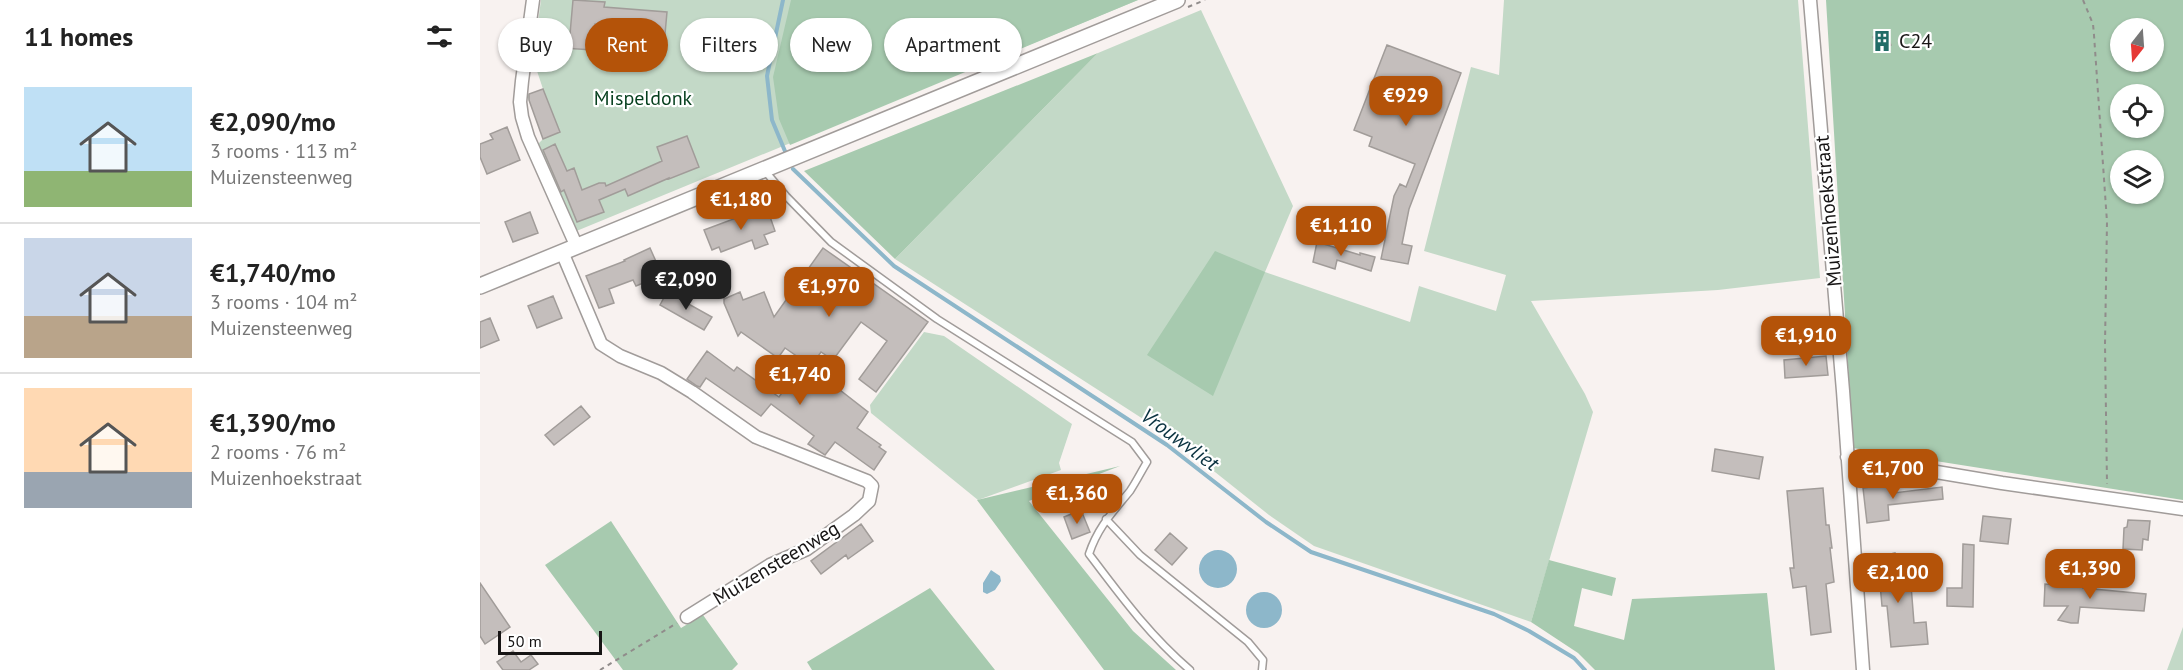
<!DOCTYPE html>
<meta charset="utf-8">
<style>
body{margin:0;font-family:"PT Sans",sans-serif;background:#f2f2f2;color:#222;height:100vh;display:flex;flex-direction:column;font-size:22px;white-space:nowrap}
*{box-sizing:border-box;margin:0}
p{font-size:20px;color:#767676}
.icon{flex:none;width:33px;height:33px;fill:none;stroke:currentColor;stroke-width:2;stroke-linecap:round;stroke-linejoin:round}
.map{position:relative;flex:1;overflow:hidden}
.drawer{display:flex;flex-direction:column;background:#fff;width:480px}
.drawer>*{flex:none}
.banner{position:absolute;left:18px;top:18px;width:570px;height:54px;display:flex;gap:12px}
.needle{width:39px;rotate:197deg}
.buttons{position:absolute;left:1630px;top:18px;display:grid;gap:12px}
.buttons a{display:grid;place-items:center;width:54px;height:54px;border-radius:50%;background:#fff;box-shadow:0 2px 4px #0004;font-size:30px}
.scale{position:absolute;left:18px;bottom:15px;width:104px;box-sizing:border-box;padding-left:6px;border:3px solid #171515;border-top:0;font-size:16px;line-height:21px;white-space:nowrap;color:#171515;-webkit-text-stroke:4px #fff;paint-order:stroke}
.price{position:absolute;translate:-50% -51px;padding:0 14px;border-radius:12px;background:#b45309;color:#fff;font-size:20px;line-height:39px;filter:drop-shadow(0 2px 3px #0008)}
.price::after{content:'';position:absolute;left:50%;top:36px;width:18px;height:14px;margin-left:-9px;background:inherit;clip-path:polygon(0 0,100% 0,50% 100%)}
.price.selected{background:#222;color:#fff}
ul{padding:0;list-style:none}
li{display:flex;align-items:center;gap:18px;height:150px;padding:0 24px}
li+li{border-top:2px solid #e0e0e0}
li span{display:grid;place-items:center;flex:none;width:168px;height:120px;border-radius:0px;color:#555}
li>.icon{margin-inline-start:auto}
span .icon{width:72px;height:72px;fill:#fffc;stroke-width:1}
li b{font-size:26px}
h2{display:flex;justify-content:space-between;align-items:center;height:72px;padding:0 24px;font-size:26px}
.tag{padding:0 21px;border-radius:27px;background:#fff;box-shadow:0 2px 4px #0004;font-size:21px;line-height:54px}
.tag.selected{background:#b45309;color:#fff}
main{display:flex;flex:1;min-height:0}
.map>svg:first-child{display:block}
</style>
<main>
<section class="drawer">
<h2>11 homes<svg class="icon" aria-label="filters" viewBox="0 0 24 24"><path d="M4 7h16M4 17h16"/><circle cx="9" cy="7" r="2"/><circle cx="15" cy="17" r="2"/></svg></h2>
<ul>
<li><span style="background:linear-gradient(#bfe0f5 70%,#8fb573 0)"><svg class="icon" aria-label="home" viewBox="0 0 24 24"><path d="M3 11l9-7 9 7M6 9v11h12V9"/></svg></span><div><b>€2,090/mo</b><p>3 rooms · 113 m²</p><p>Muizensteenweg</p></div></li>
<li><span style="background:linear-gradient(#c9d6e8 65%,#b9a48a 0)"><svg class="icon" aria-label="home" viewBox="0 0 24 24"><path d="M3 11l9-7 9 7M6 9v11h12V9"/></svg></span><div><b>€1,740/mo</b><p>3 rooms · 104 m²</p><p>Muizensteenweg</p></div></li>
<li><span style="background:linear-gradient(#ffd9b3 70%,#9aa5b1 0)"><svg class="icon" aria-label="home" viewBox="0 0 24 24"><path d="M3 11l9-7 9 7M6 9v11h12V9"/></svg></span><div><b>€1,390/mo</b><p>2 rooms · 76 m²</p><p>Muizenhoekstraat</p></div></li>
</ul>
</section>
<div class="map">
<svg width="1703" height="670" viewBox="0 0 1703 670">
<rect width="100%" height="100%" fill="#f8f2f0"/>
<path fill="#c3d9c7" d="M61,0h597l-564,232 -37,-87 6,-6 -16,-44 16,-6 -10,-30z
M1024,0h294l22,278 -102,12 -187,11 54,93 8,18 -62,210 -217,-76 -45,-31 -98,-78 -276,-178 203,-206 103,-43 92,196 -28,66 145,50 9,-36 77,25 10,-36 -82,-24 47,-184 28,8z
M444,332l20,4 128,88 -13,39 2,7 -83,30 -107,-87 -1,-8z
M1703,627v43h-16z"/>
<path fill="#a7caaf" fill-rule="evenodd" d="M311,0h347l-348,145 -11,-26 -6,-42z
M1346,0h357v500l-330,-52zM1641,28h33v34h-33zM1641,94h33v34h-33zM1641,160h33v34h-33z
M618,53l-203,206 -91,-88z
M735,251l50,21 -52,124 -66,-41z
M640,466l-91,35 104,130 43,39h-72l-127,-170z
M131,521l70,107 22,-13 35,49 -6,6h-109l-78,-105z
M1069,560l67,18 -4,18 -30,-8 -8,38 50,14 8,-41 135,-6 8,77h-180l-17,-17 -47,-31z
M450,588l65,82h-183l-5,-8z"/>
<path fill="#8db7ca" d="M719 569a19 19 0 1 1 38 0a19 19 0 1 1-38 0Z
M511,570l9,6 1,5 -6,9 -8,4 -4,-2v-9z
M766 610a18 18 0 1 1 36 0a18 18 0 1 1-36 0Z"/>
<g fill="none" stroke-linecap="round" stroke-linejoin="round">
<path stroke="#8db7ca" stroke-width="4" d="M303,0l-16,76 5,44 15,36
M313,169l101,97 273,179 99,77 45,30 183,62 35,17 45,27 11,12"/>
</g>
<path fill="#c4bebc" stroke="#a19c99" stroke-width="1.5" d="M93,0l32,2 -1,5 63,5 -4,44 -43,-4 2,-27 -27,-1 -2,26 -30,-2 1,-14h6z
M430,25l5,11 -12,5 -6,-12z
M452,29l9,20 -2,1 2,6 -15,6 -10,-26z
M1405,31l6,14 -13,5 -5,-13z
M907,45l74,28 -52,136 -7,35 10,2 -4,18 -27,-5 13,-63 6,-12 6,3 9,-23 -46,-18 3,-9 -18,-7z
M63,89l17,43 -17,7 -14,-39v-6z
M27,127l13,33 -33,14 -7,-17v-13l13,-5 -3,-5z
M207,136l12,31 -30,12v-1l-41,18 -3,-7 -26,11 5,12 -27,10 -13,-32 -3,2 -18,-42 12,-6 12,27 7,-3 8,22 17,-7h6l1,3 56,-25 -5,-14z
M287,208l8,23 -11,4 4,9 -13,5 -3,-9 -31,12 -2,-5 -7,3 -8,-20 48,-18v2z
M50,212l8,21 -25,9 -8,-20z
M837,242l43,13v-2l15,4 -4,14 -34,-11 -2,9 -22,-7z
M170,248l12,27 -26,11 -3,-6 -24,9 5,14 -15,5 -13,-32 39,-15 -1,-1z
M343,248l105,74 -52,70 -17,-13 28,-38 -26,-19 -28,38 -12,-8 -10,14 -26,-18 -7,10 -37,-26 -3,4 -14,-33v-4l16,-7 3,8 21,-8 10,25z
M187,292l45,25 -8,13 -44,-25z
M73,296l9,22 -25,10 -9,-22z
M10,318l9,22 -19,8v-26z
M227,351l27,20 3,-4 42,30 25,-35 64,50 -11,16 24,17 -2,2 7,5 -12,18 -39,-28 -10,13 -17,-11 6,-8 -43,-32 -10,12 -55,-38 -6,9 -3,-1 -10,-7z
M1346,356l2,19 -43,3 -1,-18z
M101,406l9,11 -36,28 -9,-10z
M1235,449l48,8 -4,22 -47,-8z
M1413,484l1,9 48,-6 1,12 -55,6 1,15 -22,3 -4,-35z
M1343,488l3,37h3l3,23h-2l4,34 -8,2 5,48 -20,3 -5,-49 -13,2 -3,-20h4l-7,-77z
M601,510l9,22 -18,7 -8,-22z
M1503,516l28,3 -3,25 -28,-3z
M1648,520l22,1 -2,19 -5,-1 -1,11 -19,-1 1,-21 3,-1z
M381,524l12,17 -25,18 -2,-4 -25,19 -10,-13z
M690,533l17,15 -15,17 -17,-15z
M1483,544l11,1 -1,62 -26,-1v-18h15z
M1415,553l8,33 8,-1 3,38 12,-1 2,22 -37,3 -4,-41h-5l-3,-33 -5,1 -4,-15z
M0,583l30,44 -25,17 -5,-8z
M1604,583l-1,5 63,6 -2,17 -64,-4 -2,16h-7l-13,-3 10,-14h-24l1,-22 36,3z
M33,651l8,11 10,-7 7,9 -9,6h-26l-6,-8z"/>
<g fill="none" stroke-linecap="round" stroke-linejoin="round">
<defs>
<path id="service" d="M285,171l21,25 45,46 106,77 195,123 15,20c-6,10 -11,20 -17,29 -18,22 -32,36 -41,63 31,41 61,82 101,116
M626,519l34,36 108,87 15,18 -1,10"/>
<path id="minor" d="M53,0l-11,81 -2,21 2,15 6,20 48,108
M1330,0l33,391 20,279
M82,252l39,92 19,12 41,17 31,19 64,45 111,44 5,5 -3,15 -15,14 -47,34 -37,16 -83,52
M1367,457l155,26 181,26"/>
<path id="tertiary" d="M0,286l697,-286"/>
</defs>
<use href="#service" stroke="#a19c9a" stroke-width="9"/>
<use href="#minor" stroke="#a19c9a" stroke-width="15"/>
<use href="#tertiary" stroke="#a19c9a" stroke-width="18"/>
<path stroke="#908c8b" stroke-width="2" stroke-dasharray="4.5 4.5" stroke-linecap="butt" d="M1603,0l10,24 1,11 13,187 -2,122 2,140
M708,7l17,-7
M120,670l77,-47"/>
<use href="#service" stroke="#fff" stroke-width="6"/>
<use href="#minor" stroke="#fff" stroke-width="12"/>
<use href="#tertiary" stroke="#fff" stroke-width="15"/>
</g>
<defs>
<symbol id="building-bare" viewBox="-9 -9 18 18"><path d="M-4-6H4V6H1V3H-1V6H-4ZM-2.5-4.3h1.7v1.8h-1.7ZM.8-4.3h1.7v1.8H.8ZM-2.5-1h1.7V.8h-1.7ZM.8-1h1.7V.8H.8Z" fill="#216c67" stroke="#fff" stroke-width="2.5" paint-order="stroke"/></symbol>
</defs>
<g fill-rule="evenodd">
<use href="#building-bare" x="1387" y="26" width="30" height="30"/>
</g>
<g text-anchor="middle" dominant-baseline="central" stroke-width="4.5" stroke-linejoin="round" paint-order="stroke">
<g font-size="20" fill="#171515" stroke="#fff" text-anchor="start">
<text x="1419" y="41">C24</text>
</g>
<g font-size="20" fill="#053f1d" stroke="#fff">
<text x="163" y="98">Mispeldonk</text>
</g>
<g font-size="20" fill="#171515" stroke="#fff">
<text transform="translate(1348 211) rotate(-95)">Muizenhoekstraat</text>
<text transform="translate(296 563) rotate(-31)">Muizensteenweg</text>
</g>
<g font-size="21" font-style="italic" fill="#0b3341" stroke="#fff">
<text transform="translate(700 439) rotate(36)">Vrouwvliet</text>
</g>
</g>
</svg>
<div class="buttons">
<a><svg class="needle" viewBox="-14 -14 28 28"><path d="M0-13l5 13h-10z" fill="#e53935"/><path d="M0 13l5-13h-10z" fill="#767676"/></svg></a>
<a><svg class="icon" aria-label="locate" viewBox="0 0 24 24"><circle cx="12" cy="12" r="6"/><path d="M12 2v4M12 18v4M2 12h4M18 12h4"/></svg></a>
<a><svg class="icon" aria-label="layers" viewBox="0 0 24 24"><path d="M12 4l9 5-9 5-9-5zM3 14l9 5 9-5"/></svg></a>
</div>
<div class="scale">50 m</div>
<b class="price" style="left:926px;top:127px">€929</b>
<b class="price" style="left:261px;top:231px">€1,180</b>
<b class="price" style="left:861px;top:257px">€1,110</b>
<b class="price selected" style="left:206px;top:311px">€2,090</b>
<b class="price" style="left:349px;top:318px">€1,970</b>
<b class="price" style="left:1326px;top:367px">€1,910</b>
<b class="price" style="left:320px;top:406px">€1,740</b>
<b class="price" style="left:1413px;top:500px">€1,700</b>
<b class="price" style="left:597px;top:525px">€1,360</b>
<b class="price" style="left:1610px;top:600px">€1,390</b>
<b class="price" style="left:1418px;top:604px">€2,100</b>
<div class="banner">
<a class="tag">Buy</a>
<a class="tag selected">Rent</a>
<a class="tag">Filters</a>
<a class="tag">New</a>
<a class="tag">Apartment</a>
</div>
</div>
</main>
